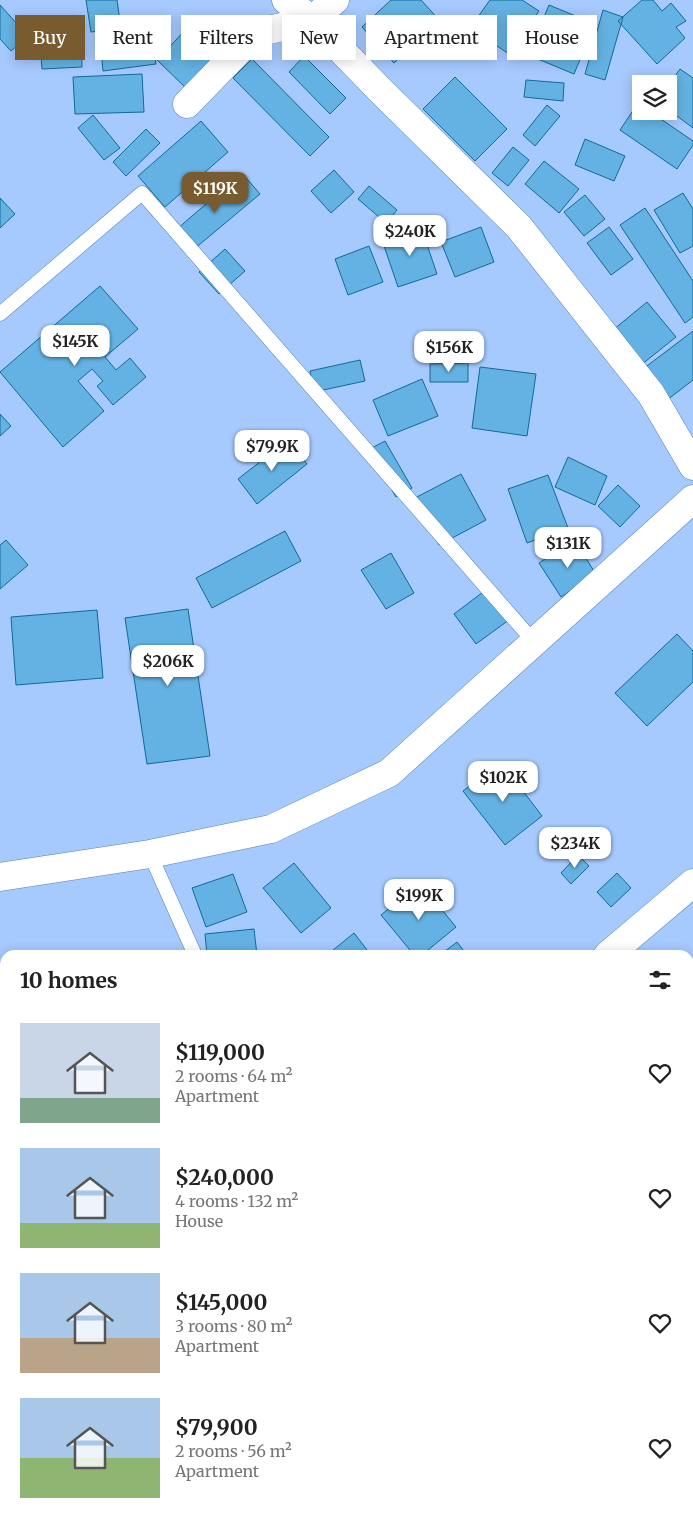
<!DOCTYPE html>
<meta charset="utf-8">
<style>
body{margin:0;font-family:Merriweather,serif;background:#f2f2f2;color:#222;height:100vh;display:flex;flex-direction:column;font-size:19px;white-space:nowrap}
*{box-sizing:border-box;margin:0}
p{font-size:16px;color:#767676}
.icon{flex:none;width:28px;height:28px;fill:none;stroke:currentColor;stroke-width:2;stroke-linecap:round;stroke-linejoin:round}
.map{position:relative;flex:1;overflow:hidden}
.drawer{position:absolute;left:0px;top:950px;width:694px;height:570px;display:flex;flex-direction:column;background:#fff;border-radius:15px 15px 0 0;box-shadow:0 2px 12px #0003}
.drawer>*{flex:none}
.guide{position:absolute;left:15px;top:15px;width:664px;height:45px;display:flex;gap:10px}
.fabs{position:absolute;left:632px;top:75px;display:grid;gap:10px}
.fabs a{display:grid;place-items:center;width:45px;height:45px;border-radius:0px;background:#fff;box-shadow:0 2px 12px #0003;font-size:25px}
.price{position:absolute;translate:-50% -42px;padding:0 11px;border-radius:10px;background:#fff;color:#222;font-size:16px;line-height:32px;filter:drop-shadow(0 1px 2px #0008)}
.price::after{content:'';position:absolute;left:50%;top:30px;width:15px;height:11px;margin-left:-8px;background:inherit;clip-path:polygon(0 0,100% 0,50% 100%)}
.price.selected{background:#785c2f;color:#fff}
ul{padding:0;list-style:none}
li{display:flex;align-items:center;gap:15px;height:125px;padding:0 20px}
li span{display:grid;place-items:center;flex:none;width:140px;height:100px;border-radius:0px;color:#555}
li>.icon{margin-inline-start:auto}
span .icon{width:60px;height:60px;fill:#fffc;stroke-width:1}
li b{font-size:21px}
h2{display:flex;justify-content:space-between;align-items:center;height:60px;padding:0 20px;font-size:21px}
.tag{padding:0 18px;border-radius:0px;background:#fff;box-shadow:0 2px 12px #0003;font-size:18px;line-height:45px}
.tag.selected{background:#785c2f;color:#fff}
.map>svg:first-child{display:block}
</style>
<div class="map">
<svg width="693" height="1520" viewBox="0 0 693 1520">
<rect width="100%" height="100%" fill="#a6c9fe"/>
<path fill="#64b2e3" stroke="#106a97" d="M86,0h31l4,28 -30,4z
M391,0h30l19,21 -46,42 -32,-36z
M490,0h32l17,11 -30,43 -39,-26z
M642,0h11l9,11 9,-8 15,18 -10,6 9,11 -28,26 -39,-43z
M0,5l28,31 -17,15 -11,-12z
M549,5l46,19 -21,50 -46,-19z
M603,10l20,7 -18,63 -20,-6z
M190,25l33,29 -34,37 -32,-31z
M81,28l1,39 -40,2 -3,-38z
M151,32l5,32 -53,7 -3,-33z
M304,56l42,42 -16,16 -41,-42z
M252,59l77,78 -19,19 -77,-78z
M680,69l13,9v50l-24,-18v-26z
M142,74l2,38 -69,2 -2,-37z
M455,77l52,52 -32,32 -52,-52z
M526,80l38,3 -1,18 -39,-4z
M638,103l3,3v5h8l44,30v4l-16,24 -57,-39z
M547,105l13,11 -25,30 -12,-11z
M93,115l27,33 -16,12 -26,-32z
M201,121l27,31 -63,55 -27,-31z
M146,129l14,14 -34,33 -13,-14z
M585,139l40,17 -11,25 -39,-16z
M513,147l16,13 -21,26 -16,-13z
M544,161l35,28 -20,24 -34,-29z
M334,170l20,22 -23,21 -20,-22z
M242,173l18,21 -73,61 -17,-20z
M369,186l28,24 -11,13 -28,-24z
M683,193l10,16v37l-13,7 -26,-43z
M585,195l20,24 -21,17 -20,-24z
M0,198l15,16 -15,14z
M645,208l48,73v36l-8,6 -65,-98z
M421,227l16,47 -39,13 -16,-47z
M481,227l13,35 -39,15 -14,-35z
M609,227l24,32 -22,16 -24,-32z
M369,246l14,36 -35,13 -13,-36z
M225,249l20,22 -26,23 -20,-22z
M100,286l38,43 -33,28 11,13 14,-12 16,19 -33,28 -16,-19 6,-5 -11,-12 -14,12 26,30 -41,36 -63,-75z
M647,302l29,35 -35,28 -28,-35z
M693,331v49l-26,20 -24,-31z
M360,360l5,21 -51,11 -4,-21z
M468,363v19h-38v-18z
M480,367l56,7 -9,62 -55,-8z
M422,379l16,37 -50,20 -15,-36z
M0,414l11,12 -11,10z
M288,440l19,24 -50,40 -19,-25z
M385,441l27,47 -16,9 -28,-47z
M568,457l39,19 -12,29 -40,-18z
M461,474l25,46 -47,25 -24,-47z
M548,475l20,53 -41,15 -19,-54z
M618,485l22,21 -20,21 -22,-21z
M285,531l16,30 -89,47 -16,-30z
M6,540l22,25 -28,24v-44z
M574,540l22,34 -35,23 -22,-34z
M391,553l23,40 -28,16 -25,-39z
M491,586l22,31 -37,27 -22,-30z
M188,609l22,147 -63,8 -22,-146z
M97,610l6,68 -87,7 -5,-68z
M677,634l16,17v31l-46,44 -32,-33z
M501,762l41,54 -37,29 -42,-54z
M578,855l11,11 -18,18 -10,-11z
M294,863l37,45 -30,25 -38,-45z
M617,873l14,15 -20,19 -14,-15z
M233,874l14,38 -41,15 -14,-39z
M420,883l36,44 -34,28h-8l-33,-40z
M254,929l3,26h-50l-2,-21z
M354,933l17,22h-44z
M457,942l10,13h-27z
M693,1040v42l-4,-5v-33z
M689,1178l4,5v17l-4,4z
M0,1179l5,7v14l-5,3z
M5,1235v23l-5,5v-24z
M0,1356l5,5v53l-5,-5z
M689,1411h4v33h-4z
M0,1427l5,6v15l-5,4z
M190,1515h22l-7,5h-23z
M301,1515h31l2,5h-45z"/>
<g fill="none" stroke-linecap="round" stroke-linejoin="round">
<defs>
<path id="lane" d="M0,314l142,-121 392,449
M150,854l45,101
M689,1470l4,-1
M586,1520l4,-5"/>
<path id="street" d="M335,0l-23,20 67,69 140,138 132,167 42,72
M187,104l69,-71 56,-13 -26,-20
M0,877l150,-23 121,-25 118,-56 304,-274
M608,955l85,-72
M343,1515l2,5"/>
</defs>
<use href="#lane" stroke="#5780bd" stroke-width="15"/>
<use href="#street" stroke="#5780bd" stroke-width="29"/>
<use href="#lane" stroke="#fff" stroke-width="14"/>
<use href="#street" stroke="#fff" stroke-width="28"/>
</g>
</svg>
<div class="fabs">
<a><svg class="icon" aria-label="layers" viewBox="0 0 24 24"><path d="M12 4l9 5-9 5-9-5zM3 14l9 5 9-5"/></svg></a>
</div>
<b class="price selected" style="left:215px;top:214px">$119K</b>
<b class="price" style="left:410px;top:257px">$240K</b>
<b class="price" style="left:75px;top:367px">$145K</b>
<b class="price" style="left:449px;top:373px">$156K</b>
<b class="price" style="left:272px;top:472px">$79.9K</b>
<b class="price" style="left:568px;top:569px">$131K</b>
<b class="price" style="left:168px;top:687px">$206K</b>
<b class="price" style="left:503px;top:803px">$102K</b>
<b class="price" style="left:575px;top:869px">$234K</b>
<b class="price" style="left:419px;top:921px">$199K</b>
<div class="guide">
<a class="tag selected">Buy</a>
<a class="tag">Rent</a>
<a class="tag">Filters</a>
<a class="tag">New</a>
<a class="tag">Apartment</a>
<a class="tag">House</a>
</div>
<section class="drawer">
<h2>10 homes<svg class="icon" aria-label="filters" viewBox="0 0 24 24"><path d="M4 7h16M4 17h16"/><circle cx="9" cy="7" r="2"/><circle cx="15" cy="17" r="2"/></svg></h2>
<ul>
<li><span style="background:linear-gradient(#c9d6e8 75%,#7fa58c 0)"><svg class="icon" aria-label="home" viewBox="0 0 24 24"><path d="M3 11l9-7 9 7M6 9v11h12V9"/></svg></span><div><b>$119,000</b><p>2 rooms · 64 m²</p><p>Apartment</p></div><svg class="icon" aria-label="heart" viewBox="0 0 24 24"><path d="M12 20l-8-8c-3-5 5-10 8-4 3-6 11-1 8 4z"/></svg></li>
<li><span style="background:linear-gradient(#a9c7e8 75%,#8fb573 0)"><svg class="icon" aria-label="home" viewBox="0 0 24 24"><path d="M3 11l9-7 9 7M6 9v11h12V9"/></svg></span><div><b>$240,000</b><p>4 rooms · 132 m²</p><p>House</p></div><svg class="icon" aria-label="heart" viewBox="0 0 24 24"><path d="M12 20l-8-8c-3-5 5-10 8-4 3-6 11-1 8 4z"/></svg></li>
<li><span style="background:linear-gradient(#a9c7e8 65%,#b9a48a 0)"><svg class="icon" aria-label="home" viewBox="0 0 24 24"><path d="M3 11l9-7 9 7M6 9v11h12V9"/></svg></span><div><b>$145,000</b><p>3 rooms · 80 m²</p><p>Apartment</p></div><svg class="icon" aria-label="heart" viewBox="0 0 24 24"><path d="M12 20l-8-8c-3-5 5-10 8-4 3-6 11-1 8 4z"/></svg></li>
<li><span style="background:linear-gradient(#a9c7e8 60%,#8fb573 0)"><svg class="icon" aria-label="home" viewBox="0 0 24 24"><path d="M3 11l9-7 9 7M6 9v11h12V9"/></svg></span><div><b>$79,900</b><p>2 rooms · 56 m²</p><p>Apartment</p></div><svg class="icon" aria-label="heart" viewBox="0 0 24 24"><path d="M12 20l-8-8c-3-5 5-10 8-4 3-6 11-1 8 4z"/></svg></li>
</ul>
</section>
</div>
